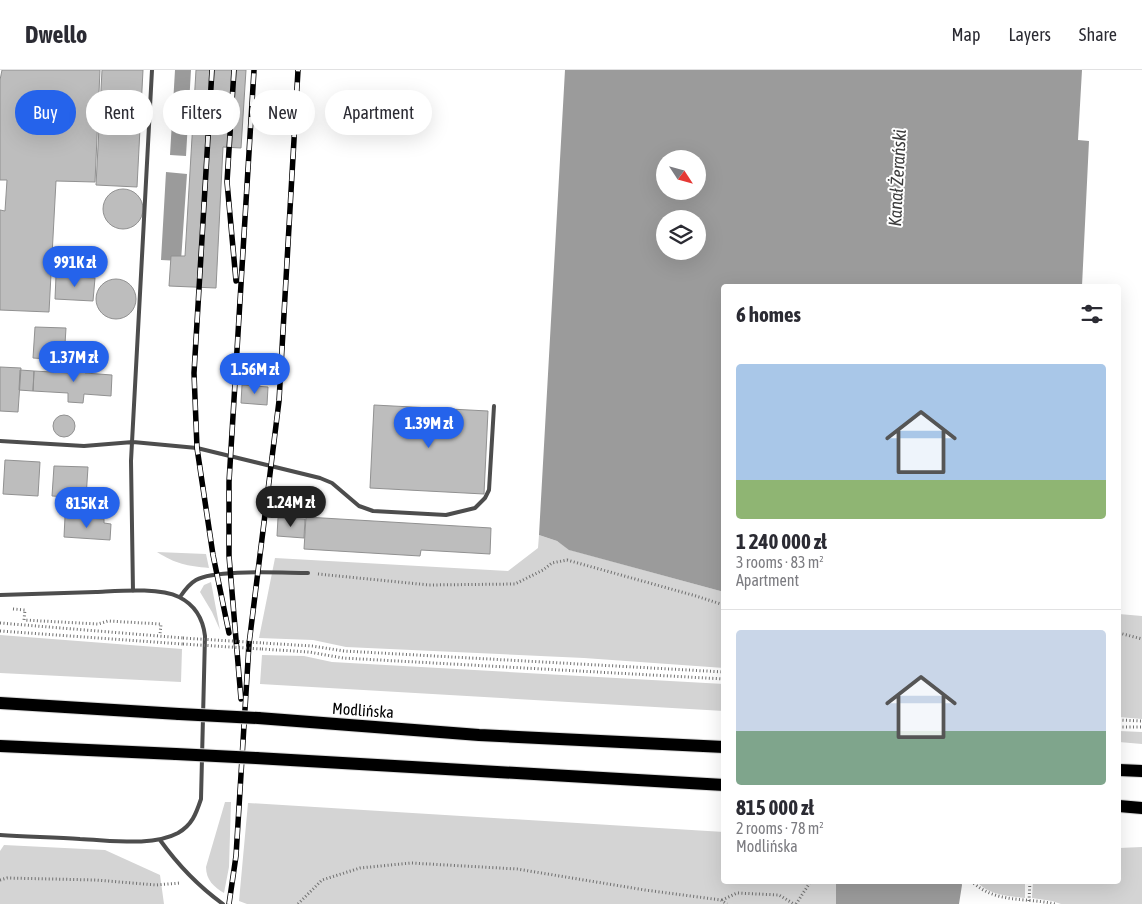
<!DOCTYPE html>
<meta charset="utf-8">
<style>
body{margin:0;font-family:"Asap Condensed",sans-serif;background:#f7f7f7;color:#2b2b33;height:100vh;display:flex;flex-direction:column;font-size:19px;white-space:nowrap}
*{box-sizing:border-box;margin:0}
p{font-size:16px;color:#7c7c81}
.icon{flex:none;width:28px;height:28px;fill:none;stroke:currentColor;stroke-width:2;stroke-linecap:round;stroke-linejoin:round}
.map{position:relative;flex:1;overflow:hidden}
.side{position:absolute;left:721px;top:214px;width:400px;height:600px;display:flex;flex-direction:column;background:#fff;border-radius:5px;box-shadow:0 5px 20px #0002}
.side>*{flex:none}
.banner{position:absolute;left:15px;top:20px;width:475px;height:45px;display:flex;gap:10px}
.needle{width:32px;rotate:126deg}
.tools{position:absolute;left:656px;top:80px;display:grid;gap:10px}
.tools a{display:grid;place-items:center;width:50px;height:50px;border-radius:50%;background:#fff;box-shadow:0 5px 20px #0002;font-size:25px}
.price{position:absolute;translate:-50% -42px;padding:0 11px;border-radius:18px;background:#2563eb;color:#fff;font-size:16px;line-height:32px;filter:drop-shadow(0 1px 2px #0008)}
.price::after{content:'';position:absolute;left:50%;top:30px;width:15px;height:11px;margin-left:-8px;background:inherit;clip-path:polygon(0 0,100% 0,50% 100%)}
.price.active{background:#222;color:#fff}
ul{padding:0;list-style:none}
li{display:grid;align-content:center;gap:10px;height:265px;padding:0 15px}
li+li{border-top:1px solid #e1e1e2}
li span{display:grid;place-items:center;height:155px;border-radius:5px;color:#555}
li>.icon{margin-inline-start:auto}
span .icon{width:90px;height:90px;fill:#fffc;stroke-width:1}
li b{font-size:21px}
h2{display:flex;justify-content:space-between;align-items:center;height:60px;padding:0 15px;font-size:21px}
.chip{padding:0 18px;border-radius:22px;background:#fff;box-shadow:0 5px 20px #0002;font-size:18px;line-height:45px}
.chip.active{background:#2563eb;color:#fff}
header{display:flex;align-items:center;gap:30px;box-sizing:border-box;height:70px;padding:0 25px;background:#fff;border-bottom:1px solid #e1e1e2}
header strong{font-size:24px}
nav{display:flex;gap:28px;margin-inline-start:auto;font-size:18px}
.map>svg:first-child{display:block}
</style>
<header>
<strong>Dwello</strong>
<nav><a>Map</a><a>Layers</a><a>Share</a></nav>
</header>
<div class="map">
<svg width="1142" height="834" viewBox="0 0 1142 834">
<rect width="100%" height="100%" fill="#fff"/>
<path fill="#d4d4d4" d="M539,465l18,6 13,9 154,42v76l-140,-10 -238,-11 -33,-7 -54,-2 16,-80 233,13 30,-23z
M157,482l49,2 3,14c-22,-2 -33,-4 -52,-16z
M211,512l9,48 -8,-18 -12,-20 4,-7z
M1119,544l23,2v103l-23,-2z
M0,565l182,14 -1,33 -181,-9z
M262,585l42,1 28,6 392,22v27l-464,-27z
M1119,661l23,1v12l-23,-2z
M225,732h6l-2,65 -5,26c-10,-6 -18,-13 -18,-26z
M248,733l476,29v49h112v23h-589l-8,-3z
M4,775l101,5 55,25 4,29h-164v-53z
M1142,777v57h-81l-9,-3 -20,-3 1,-17h86v-33z
M976,811h49v17c-17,-2 -37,-3 -49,-17z"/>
<path fill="#9b9b9b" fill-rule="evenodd" d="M175,0h16l-5,86 -16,-1z
M565,0h517l-4,70 11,1 -7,145h-358v306l-155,-42 -12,-9 -18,-6zM665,89h33v32h-33zM665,149h33v32h-33z
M166,102l21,2 -6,87 -20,-1z
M836,811h125l1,4 -3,19h-123z"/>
<path fill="#bdbdbd" stroke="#919191" d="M2,0h98l-5,112 -39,-1 -7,131 -49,-2v-100l5,1 2,-31h-7v-100z
M102,0h41l-6,117 -41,-2z
M196,0h50l-5,78 -18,-1 -7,141 -47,-2 2,-30h14z
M103 139a20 20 0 1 1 40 0a20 20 0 1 1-40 0Z
M56,206l39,2 -2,23 -38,-2z
M96 229a20 20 0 1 1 40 0a20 20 0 1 1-40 0Z
M35,257l31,1 -2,32 -31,-2z
M70,293l16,1 -1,9 27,2 -1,21 -27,-2 -1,9 -15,-1v-9l-35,-2 1,-20 35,2z
M0,297l21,1 -3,44 -18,-1z
M20,300l14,1 -1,20 -14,-1z
M242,315l26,2 -1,18 -26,-2z
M374,335l114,6 -4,83 -114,-6z
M53 356a11 11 0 1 1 22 0a11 11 0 1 1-22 0Z
M5,390l35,2 -2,34 -35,-2z
M54,396l34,1 -2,31 -34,-2z
M65,447l39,2v4l7,1 -1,16 -46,-3z
M306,447l185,11 -1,26 -69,-4 -1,6 -116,-7z
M278,448l27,1 -1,19 -27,-2z"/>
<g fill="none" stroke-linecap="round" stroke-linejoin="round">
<defs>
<path id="primary" d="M0,633l179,11
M258,648l221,17 245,12
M0,676l176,8
M256,688l468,27
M1119,700l23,1
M1119,736l23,2"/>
</defs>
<use href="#primary" stroke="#dbdbdb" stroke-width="14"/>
<path stroke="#6f6f6f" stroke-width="3" stroke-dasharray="1 2.5" stroke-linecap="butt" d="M318,504l111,11 86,-1 28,-14 9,-7 15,-3 129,36 28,9
M13,539l12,1 -1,10 74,4 10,-3 53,3 -1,11
M0,553l183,15
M0,561l183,13
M1119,563l23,6
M263,573l49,3 32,5 380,21
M262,579l47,3 34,6 381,21
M1119,650l23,1
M1119,657h23
M0,810l7,-2 89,2 60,5 24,-2
M971,811c25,23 53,16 84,23
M722,830l15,-7 42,2 15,9
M1029,831l1,-20
M298,834l24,-24 38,-12 51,-5 106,6 128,21 76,10 6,4
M796,834l15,-23"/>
<path stroke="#4d4d4d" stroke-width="4" d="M0,371l84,5 49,-4 64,6 123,30 12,5 27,23 14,5 73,4 29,-7 10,-10 4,-8 5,-84
M133,521l-2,-130 21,-391
M0,525c32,-1 64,-2 96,-3 22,-1 63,-5 83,5 16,8 24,22 26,39l-4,163c-5,15 -9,26 -23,34 -26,14 -68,7 -98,6 -26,-2 -53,-2 -80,-4
M180,527c4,-6 9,-13 16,-17 20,-11 86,-7 112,-7
M160,770c18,25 38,46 63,64"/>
<use href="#primary" stroke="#000" stroke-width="12"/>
<defs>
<path id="rail" d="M212,0l-18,303 3,75 16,107 16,78
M234,0l-7,112 9,99
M241,629l-12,-143v-74l25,-412
M229,834l7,-48 13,-212 30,-243 19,-331"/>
</defs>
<use href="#rail" stroke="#000" stroke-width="5.5"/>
<use href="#rail" stroke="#fff" stroke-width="4" stroke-dasharray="11" stroke-linecap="butt"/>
<defs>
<path id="primary-bridge" d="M179,644l79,4
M176,684l80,4"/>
</defs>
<use href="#primary-bridge" stroke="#dbdbdb" stroke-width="14" stroke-linecap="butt"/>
<path stroke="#6f6f6f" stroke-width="3" stroke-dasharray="1 2.5" stroke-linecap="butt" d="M183,568l80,5
M183,574l79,5"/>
<use href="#primary-bridge" stroke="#000" stroke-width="12"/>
</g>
<g text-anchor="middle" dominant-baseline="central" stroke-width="4" stroke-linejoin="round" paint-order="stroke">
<g font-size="16" fill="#000" stroke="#fff">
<text transform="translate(363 640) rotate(4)">Modlińska</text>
</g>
<g font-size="18" font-style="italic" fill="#3c3c3c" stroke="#fff">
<text transform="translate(897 108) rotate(-87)">Kanał Żerański</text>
</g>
</g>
</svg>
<div class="tools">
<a><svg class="needle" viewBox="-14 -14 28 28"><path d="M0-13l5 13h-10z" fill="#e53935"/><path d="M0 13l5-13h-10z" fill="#7c7c81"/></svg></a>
<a><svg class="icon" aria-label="layers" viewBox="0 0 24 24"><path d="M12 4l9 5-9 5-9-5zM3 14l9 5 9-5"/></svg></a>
</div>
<b class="price" style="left:75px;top:218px">991K zł</b>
<b class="price" style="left:74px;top:313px">1.37M zł</b>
<b class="price" style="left:255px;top:325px">1.56M zł</b>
<b class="price" style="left:429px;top:379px">1.39M zł</b>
<b class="price active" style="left:291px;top:458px">1.24M zł</b>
<b class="price" style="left:87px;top:459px">815K zł</b>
<div class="banner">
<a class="chip active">Buy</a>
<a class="chip">Rent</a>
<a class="chip">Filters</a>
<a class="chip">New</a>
<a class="chip">Apartment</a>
</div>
<section class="side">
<h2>6 homes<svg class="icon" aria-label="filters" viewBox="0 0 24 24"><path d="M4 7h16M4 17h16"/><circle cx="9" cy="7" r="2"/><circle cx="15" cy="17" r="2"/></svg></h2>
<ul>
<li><span style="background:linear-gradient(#a9c7e8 75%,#8fb573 0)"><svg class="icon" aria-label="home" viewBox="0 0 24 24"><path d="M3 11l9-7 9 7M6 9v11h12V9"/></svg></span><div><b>1 240 000 zł</b><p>3 rooms · 83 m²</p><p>Apartment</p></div></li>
<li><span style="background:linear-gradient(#c9d6e8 65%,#7fa58c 0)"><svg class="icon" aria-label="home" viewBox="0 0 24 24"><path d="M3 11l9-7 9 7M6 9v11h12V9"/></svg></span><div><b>815 000 zł</b><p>2 rooms · 78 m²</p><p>Modlińska</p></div></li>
</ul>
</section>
</div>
